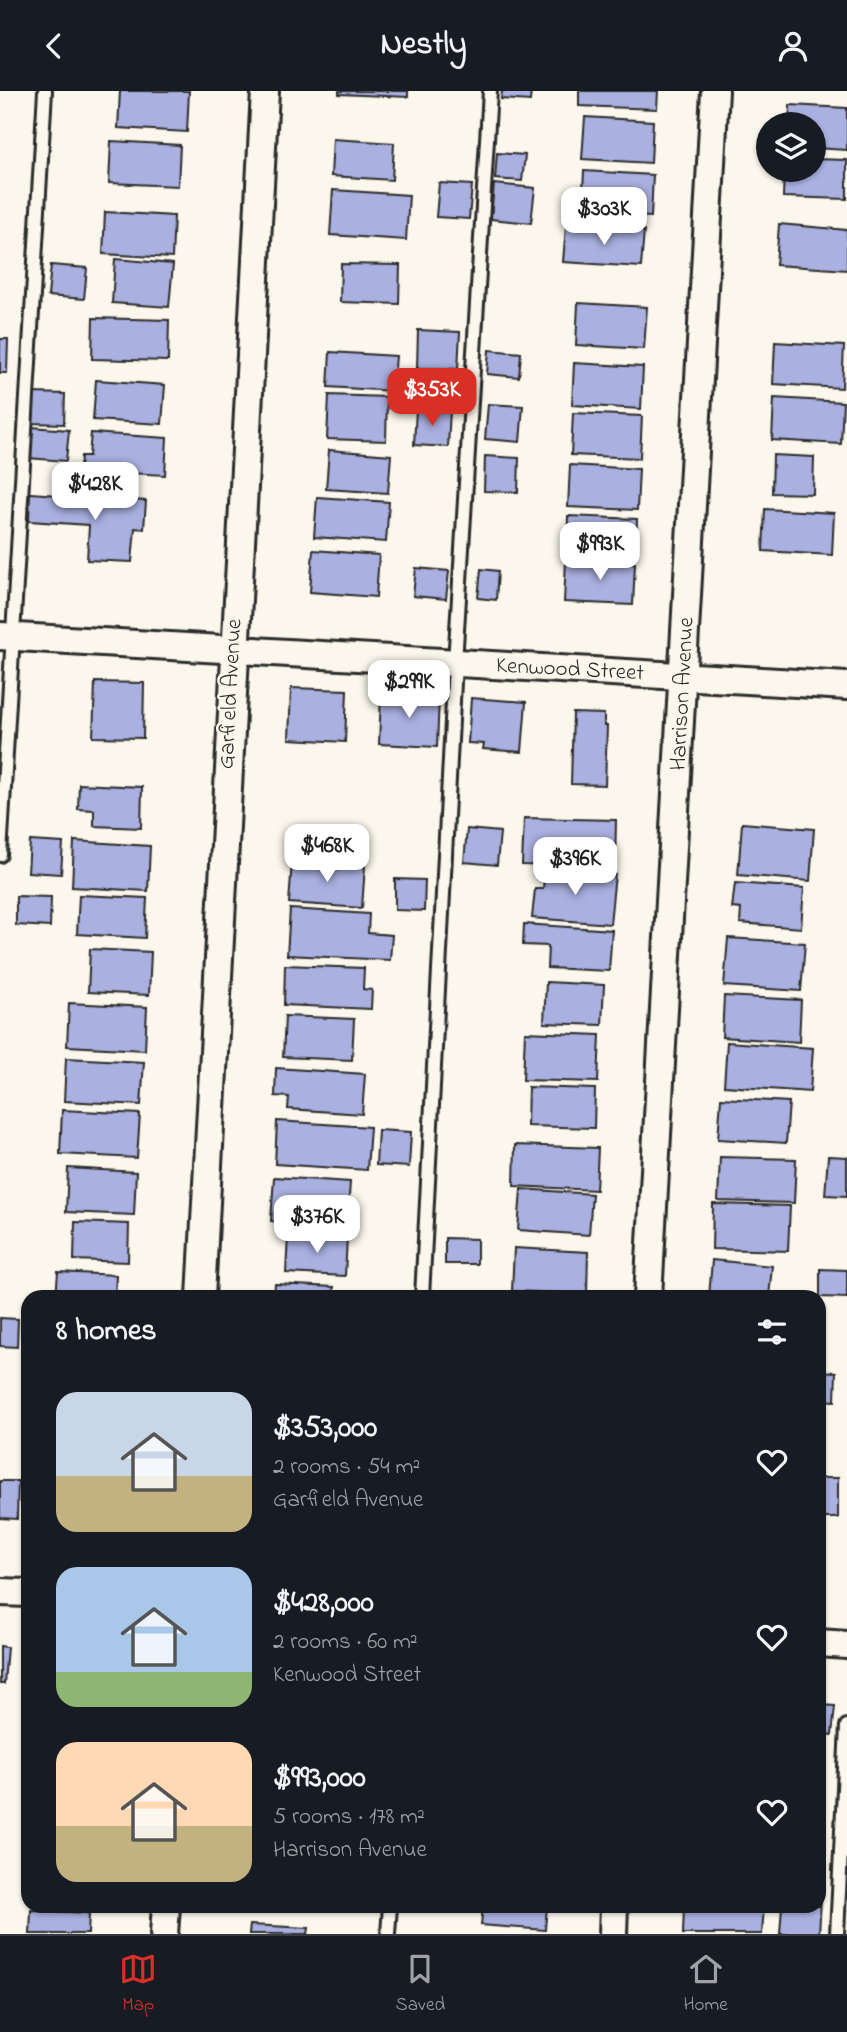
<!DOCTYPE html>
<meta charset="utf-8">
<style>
body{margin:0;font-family:"Indie Flower",sans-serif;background:#242831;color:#f1f3f6;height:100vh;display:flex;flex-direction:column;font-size:26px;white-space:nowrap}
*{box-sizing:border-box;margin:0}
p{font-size:23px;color:#9ea1a6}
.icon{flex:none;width:38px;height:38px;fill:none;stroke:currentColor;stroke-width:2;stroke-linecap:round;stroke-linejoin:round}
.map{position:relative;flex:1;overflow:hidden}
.details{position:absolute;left:21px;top:1199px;width:805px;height:623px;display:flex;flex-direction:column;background:#171b24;border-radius:21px;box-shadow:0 2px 5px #0004}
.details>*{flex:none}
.buttons{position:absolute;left:756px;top:21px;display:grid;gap:14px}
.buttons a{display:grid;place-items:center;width:70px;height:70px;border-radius:50%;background:#171b24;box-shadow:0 2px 5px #0004;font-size:35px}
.price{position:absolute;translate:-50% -60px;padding:0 16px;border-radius:14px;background:#fff;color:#222;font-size:23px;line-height:46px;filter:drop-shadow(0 2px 4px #0008)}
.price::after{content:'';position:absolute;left:50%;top:42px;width:21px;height:16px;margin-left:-10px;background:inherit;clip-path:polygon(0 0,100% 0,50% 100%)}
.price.current{background:#d93025;color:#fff}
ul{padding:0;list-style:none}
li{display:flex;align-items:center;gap:21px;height:175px;padding:0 35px}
li span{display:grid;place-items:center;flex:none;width:196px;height:140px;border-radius:21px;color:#555}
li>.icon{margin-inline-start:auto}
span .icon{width:84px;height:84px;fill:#fffc;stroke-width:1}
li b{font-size:30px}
h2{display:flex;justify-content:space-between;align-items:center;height:84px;padding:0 35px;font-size:30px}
header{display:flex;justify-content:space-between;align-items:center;height:91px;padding:0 35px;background:#171b24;font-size:32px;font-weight:700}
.tab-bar{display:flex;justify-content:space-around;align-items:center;height:98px;border-top:2px solid #363941;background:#171b24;font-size:19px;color:#9ea1a6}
.tab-bar a{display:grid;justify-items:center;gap:4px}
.tab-bar .current{color:#d93025}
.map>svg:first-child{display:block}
</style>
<header><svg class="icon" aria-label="back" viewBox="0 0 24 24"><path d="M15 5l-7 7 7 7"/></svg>Nestly<svg class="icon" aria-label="person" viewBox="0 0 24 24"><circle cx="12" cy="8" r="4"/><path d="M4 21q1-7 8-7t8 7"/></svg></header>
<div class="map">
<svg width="847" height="1843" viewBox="0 0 847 1843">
<rect width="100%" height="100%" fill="#fbf7ec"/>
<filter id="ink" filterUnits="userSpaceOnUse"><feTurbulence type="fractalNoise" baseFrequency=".0143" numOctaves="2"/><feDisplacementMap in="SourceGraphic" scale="14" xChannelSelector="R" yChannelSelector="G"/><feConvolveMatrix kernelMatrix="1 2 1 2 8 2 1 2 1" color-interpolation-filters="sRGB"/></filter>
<g filter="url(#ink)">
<path fill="#aab0e0" stroke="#2b2b2b" stroke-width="2" d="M120,0h69l-2,41 -69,-4z
M339,0h69v6l-69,-3z
M502,0h29l-1,10 -29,-2z
M579,0h79l-1,18 -78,-3z
M790,14l57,3v42l-33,-2v-24h-25z
M585,26l68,4 -2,42 -69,-4z
M333,48l61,4 -2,37 -61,-4z
M111,50l69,4 -2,41 -69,-3z
M497,62l28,2 -3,26 -27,-2z
M814,68l33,1v39l-64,-2 1,-27h30z
M584,80l69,4 -2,42 -69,-4z
M439,92l33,2 -3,34 -33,-2z
M494,93l41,4 -4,35 -40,-4z
M333,99l76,5 -3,45 -76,-5z
M105,121l69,4 -2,42 -69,-4z
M779,133l68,6v40l-71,-5z
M566,135l78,5 -3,36 -78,-5z
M115,168l58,5 -4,43 -57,-4z
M341,173l59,1 -1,39 -59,-2z
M51,174l36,3 -3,31 -36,-3z
M578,212l69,4 -3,42 -68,-4z
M93,227l76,2 -1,41 -76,-2z
M418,239l42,2 -2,37 -41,-1z
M0,248h8l-1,34h-7z
M775,251l69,4 -2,42 -69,-4z
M489,259l32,3 -2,24 -32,-3z
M330,261l66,4 -3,35 -65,-4z
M574,272l69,4 -2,42 -69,-4z
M96,289l69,5 -3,39 -69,-4z
M33,302l32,1 -1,30 -33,-1z
M329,304l58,2 -1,44 -59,-2z
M774,307l69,4 -2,42 -69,-4z
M488,313l35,2 -3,36 -35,-3z
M416,318l34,1 -2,37 -34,-2z
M573,322l69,3 -2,42 -69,-3z
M31,336l38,3 -3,31 -38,-3z
M91,342l76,5 -2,37 -56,-3 -1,11 -29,-2 2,-25h8z
M329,359l62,5 -3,38 -62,-4z
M773,364l41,2 -1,37 -41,-1z
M485,365l34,2 -1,34 -34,-1z
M570,374l69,4 -2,41 -69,-3z
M30,402l116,8 -2,28 -9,-1 -3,34 -45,-2 2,-35 -60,-4z
M317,406l72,5 -3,40 -72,-5z
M765,418l69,4 -2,42 -69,-4z
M568,425l69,3 -1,35 -69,-4z
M313,459l66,5 -3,42 -66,-5z
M566,469l69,3 -2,42 -69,-3z
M416,477l33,3 -3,28 -33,-3z
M481,478l17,2 -2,29 -18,-2z
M95,591l49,1 -1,55 -50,-1z
M291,597l56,2 -2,52 -56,-3z
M381,603l58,2 -2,51 -58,-3z
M471,607l55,4 -4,50 -39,-3 1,-5 -16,-1z
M573,622l31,1v12h3l-2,59 -34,-1z
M79,693l63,3 -1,41 -47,-2v-16l-16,-1z
M524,727l92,2 -1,48 -93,-3z
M742,732l72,6 -4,52 -72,-6z
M467,738l33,3 -3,33 -33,-3z
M30,750l33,2 -2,31 -33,-2z
M74,750l76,5 -2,45 -76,-4z
M292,770l73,5 -3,42 -73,-5z
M545,777l70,6 -5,50 -78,-6 3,-29h8z
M395,788l30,1 -1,31 -29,-1z
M735,792l69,5 -3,40 -61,-5 1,-14 -9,-1z
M79,804l68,3 -2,40 -68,-4z
M16,805l35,1 -1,30 -34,-2z
M290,818l79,5 -1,19 24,2 -2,25 -103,-5z
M524,833l88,6 -3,41 -62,-3 1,-22 -25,-1z
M728,847l77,5 -4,48 -77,-5z
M90,858l61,3 -2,43 -61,-3z
M285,874l79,3 -1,21 9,1 -1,19 -87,-4z
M546,891l58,3 -2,40 -58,-2z
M724,905l77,4 -2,42 -77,-5z
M69,912l78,4 -2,43 -78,-4z
M285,925l69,3 -2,41 -69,-3z
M525,941l75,3 -2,47 -75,-2z
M727,951l86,6 -3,44 -86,-6z
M66,967l78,4 -3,43 -77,-4z
M276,977l89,6 -3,40 -74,-5 1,-12 -14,-1z
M528,996l67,2 -1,39 -67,-2z
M721,1007l68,4 -3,41 -68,-4z
M62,1019l78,4 -3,44 -77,-4z
M277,1030l93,6 -3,43 -92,-6z
M378,1039l33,2 -2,35 -33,-2z
M515,1054l83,3 -2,42 -82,-4z
M828,1065l19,1v39l-22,-1z
M720,1066l76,2 -2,44 -76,-2z
M68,1077l68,4 -2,43 -68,-3z
M274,1086l76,5 -3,45 -76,-6z
M521,1098l71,5 -3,41 -71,-5z
M713,1113l77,2 -2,45 -76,-2z
M75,1131l54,2 -1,38 -54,-2z
M288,1144l59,2 -2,39 -59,-3z
M445,1147l32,1v25h-32z
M514,1157l74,4 -1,42 -75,-3z
M712,1169l60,6 -3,31h-60z
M820,1178l27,1v28l-27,-1z
M58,1181l58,3 -1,22h-59z
M275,1193l59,3 -1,10h-59z
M0,1227l18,1 -1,28 -17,-1z
M819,1280l17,1 -1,29 -16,-1z
M819,1387h19v40h-19z
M0,1390h18l-1,38 -17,-1z
M0,1555l7,1 -3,37h-4z
M819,1614l16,1 -3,29 -13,-2z
M819,1809h2l-2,34h-39l2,-28h37z
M245,1815h58v3z
M483,1815h64l-2,24 -64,-5z
M684,1815h80l-2,28h-79z
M31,1819l58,3 -1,21h-58z
M250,1834l59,3 -1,6h-59z"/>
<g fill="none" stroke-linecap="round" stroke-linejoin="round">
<defs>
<path id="service" d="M0,764l45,-764
M422,1206l33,-634 35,-572
M388,1843l2,-28
M837,1843l10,-208"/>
<path id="minor" d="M0,545l847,50
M201,1206l64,-1206
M648,1206l67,-1206
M0,1501l28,1
M819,1552l28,2
M164,1843l2,-28
M613,1843l1,-28"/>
</defs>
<use href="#service" stroke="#2b2b2b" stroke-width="18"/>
<use href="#minor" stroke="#2b2b2b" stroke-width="32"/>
<use href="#service" stroke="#fbf7ec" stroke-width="12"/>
<use href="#minor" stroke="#fbf7ec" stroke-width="26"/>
</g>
</g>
<g text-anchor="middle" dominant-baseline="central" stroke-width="5" stroke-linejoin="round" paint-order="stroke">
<g font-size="23" fill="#2b2b2b" stroke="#fbf7ec">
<text transform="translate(570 579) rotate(3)">Kenwood Street</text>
<text transform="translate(231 603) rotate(-87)">Garfield Avenue</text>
<text transform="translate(683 603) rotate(-87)">Harrison Avenue</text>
</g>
</g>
</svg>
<div class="buttons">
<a><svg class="icon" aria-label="layers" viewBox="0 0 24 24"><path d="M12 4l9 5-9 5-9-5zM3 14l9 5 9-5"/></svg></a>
</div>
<b class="price" style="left:604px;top:156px">$303K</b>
<b class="price current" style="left:432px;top:337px">$353K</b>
<b class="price" style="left:95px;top:431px">$428K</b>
<b class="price" style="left:600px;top:491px">$993K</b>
<b class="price" style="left:409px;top:629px">$299K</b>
<b class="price" style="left:327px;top:793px">$468K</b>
<b class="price" style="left:575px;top:806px">$396K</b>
<b class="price" style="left:317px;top:1164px">$376K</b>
<section class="details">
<h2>8 homes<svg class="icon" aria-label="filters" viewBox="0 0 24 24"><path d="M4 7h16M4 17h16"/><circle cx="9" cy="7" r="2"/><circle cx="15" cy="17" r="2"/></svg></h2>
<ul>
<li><span style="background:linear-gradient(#c9d6e8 60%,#c2b280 0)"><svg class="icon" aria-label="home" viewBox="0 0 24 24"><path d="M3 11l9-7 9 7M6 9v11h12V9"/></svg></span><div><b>$353,000</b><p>2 rooms · 54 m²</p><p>Garfield Avenue</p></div><svg class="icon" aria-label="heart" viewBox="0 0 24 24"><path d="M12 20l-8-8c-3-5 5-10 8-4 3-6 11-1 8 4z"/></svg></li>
<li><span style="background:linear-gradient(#a9c7e8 75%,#8fb573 0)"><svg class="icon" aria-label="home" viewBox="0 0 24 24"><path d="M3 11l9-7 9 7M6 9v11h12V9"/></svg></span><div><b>$428,000</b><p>2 rooms · 60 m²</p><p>Kenwood Street</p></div><svg class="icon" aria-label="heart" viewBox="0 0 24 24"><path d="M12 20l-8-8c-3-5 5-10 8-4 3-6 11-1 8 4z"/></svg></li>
<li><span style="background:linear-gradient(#ffd9b3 60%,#c2b280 0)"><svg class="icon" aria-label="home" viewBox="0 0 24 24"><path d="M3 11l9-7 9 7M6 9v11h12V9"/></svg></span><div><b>$993,000</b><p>5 rooms · 178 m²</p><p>Harrison Avenue</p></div><svg class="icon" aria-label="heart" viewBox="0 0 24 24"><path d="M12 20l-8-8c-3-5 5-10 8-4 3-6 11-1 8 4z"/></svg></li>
</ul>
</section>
</div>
<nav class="tab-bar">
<a class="current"><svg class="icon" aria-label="map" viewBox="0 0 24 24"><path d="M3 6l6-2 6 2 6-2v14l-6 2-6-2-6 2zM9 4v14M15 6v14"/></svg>Map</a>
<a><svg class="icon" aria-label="saved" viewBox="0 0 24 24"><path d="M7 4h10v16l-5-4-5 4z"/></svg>Saved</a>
<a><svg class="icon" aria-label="home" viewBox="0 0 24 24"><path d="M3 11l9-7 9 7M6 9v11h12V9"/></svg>Home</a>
</nav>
